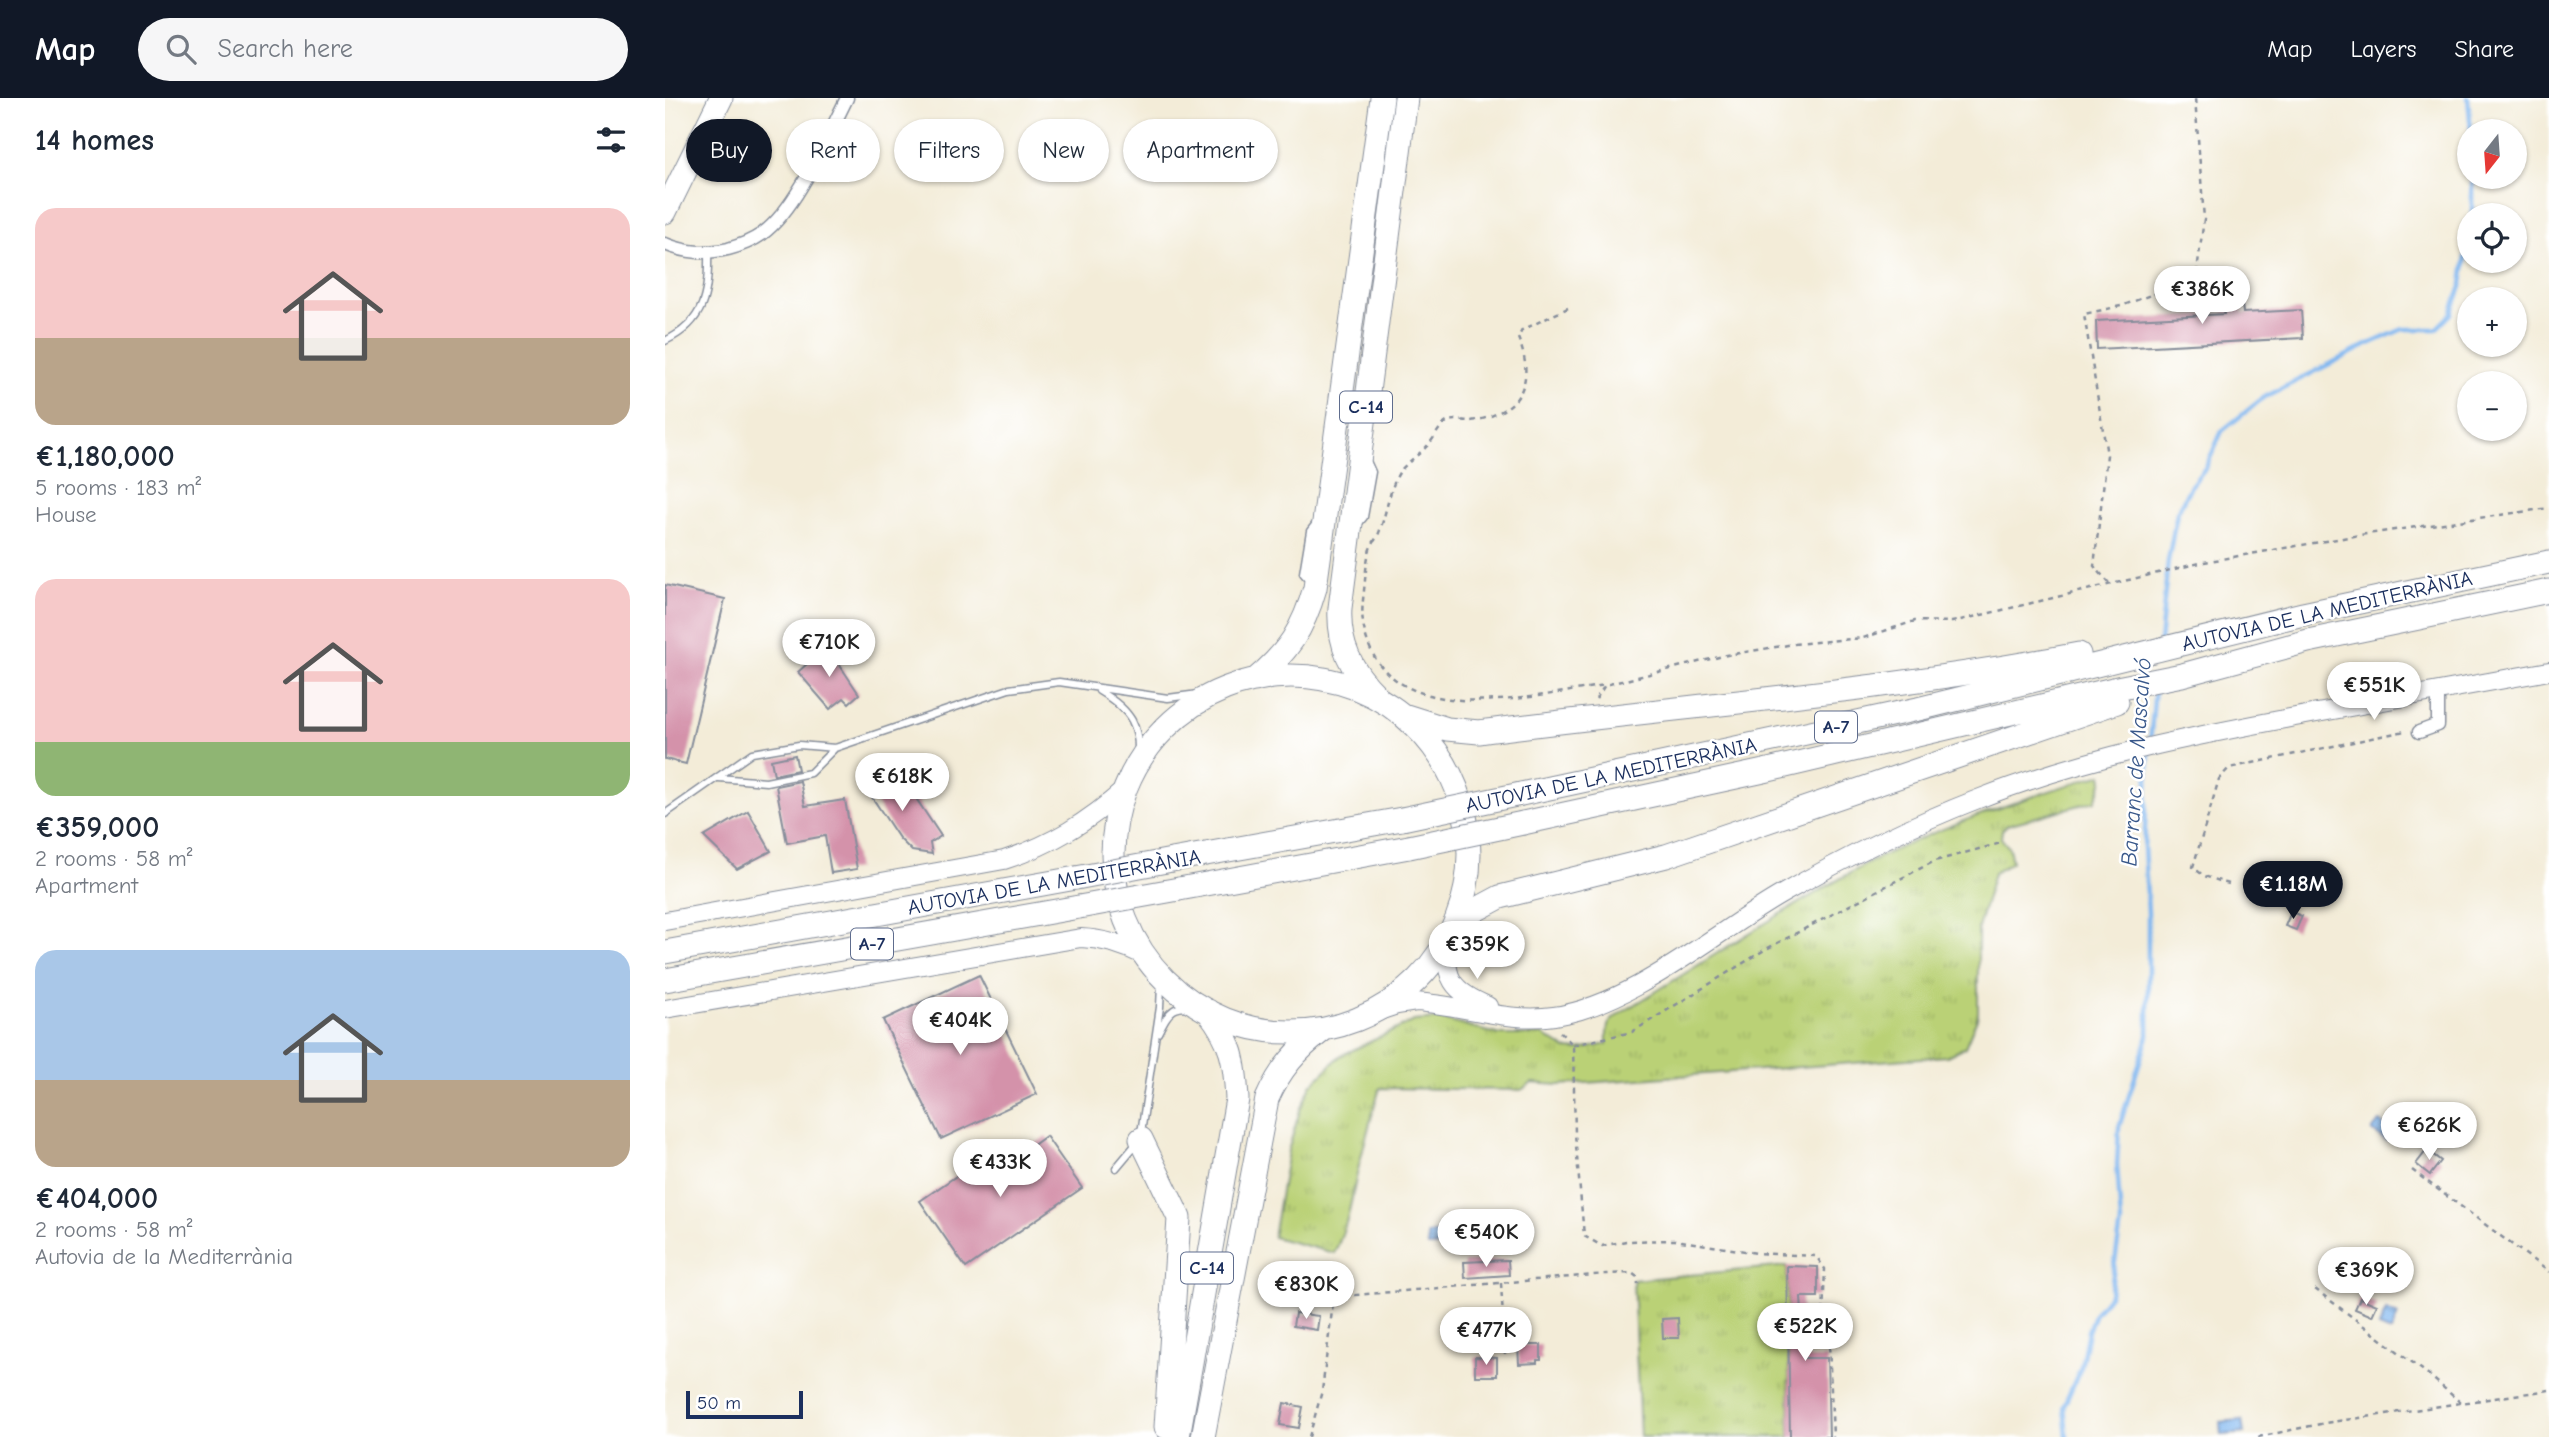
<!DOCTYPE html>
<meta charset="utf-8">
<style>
body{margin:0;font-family:"Comic Neue",sans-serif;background:#f6f6f7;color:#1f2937;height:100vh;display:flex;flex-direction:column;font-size:26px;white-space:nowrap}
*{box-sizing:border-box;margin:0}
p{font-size:23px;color:#747a83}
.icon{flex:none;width:38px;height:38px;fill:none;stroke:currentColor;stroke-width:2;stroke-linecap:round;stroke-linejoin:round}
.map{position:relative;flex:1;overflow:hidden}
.panel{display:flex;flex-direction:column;background:#fff;width:665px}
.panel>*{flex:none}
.guide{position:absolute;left:21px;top:21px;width:665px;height:63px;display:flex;gap:14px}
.needle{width:46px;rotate:197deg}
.tools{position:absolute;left:1792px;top:21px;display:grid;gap:14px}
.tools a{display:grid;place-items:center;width:70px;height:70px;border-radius:50%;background:#fff;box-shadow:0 2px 5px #0004;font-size:35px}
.scale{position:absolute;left:21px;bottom:18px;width:117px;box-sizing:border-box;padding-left:7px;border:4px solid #1b2f5e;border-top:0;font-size:19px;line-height:24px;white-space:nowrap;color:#1b2f5e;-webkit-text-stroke:5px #fff;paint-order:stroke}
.price{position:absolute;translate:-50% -60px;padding:0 16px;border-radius:24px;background:#fff;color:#222;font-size:23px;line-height:46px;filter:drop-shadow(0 2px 4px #0008)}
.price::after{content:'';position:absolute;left:50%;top:42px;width:21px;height:16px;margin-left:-10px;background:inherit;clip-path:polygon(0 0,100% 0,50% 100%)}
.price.on{background:#111827;color:#fff}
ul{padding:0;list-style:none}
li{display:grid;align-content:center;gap:14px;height:371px;padding:0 35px}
li span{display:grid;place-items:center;height:217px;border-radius:21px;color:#555}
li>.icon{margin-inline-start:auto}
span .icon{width:126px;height:126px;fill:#fffc;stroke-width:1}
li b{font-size:30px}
h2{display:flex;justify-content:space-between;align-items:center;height:84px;padding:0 35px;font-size:30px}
.pill{padding:0 24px;border-radius:32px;background:#fff;box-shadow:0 2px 5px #0004;font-size:24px;line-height:63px}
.pill.on{background:#111827;color:#fff}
header{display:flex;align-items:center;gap:42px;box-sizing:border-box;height:98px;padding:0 35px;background:#111827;color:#fff}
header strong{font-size:33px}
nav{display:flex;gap:38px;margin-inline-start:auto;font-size:24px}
.search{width:490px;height:63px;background:#f6f6f7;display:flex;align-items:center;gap:18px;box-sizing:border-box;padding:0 24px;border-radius:38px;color:#747a83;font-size:26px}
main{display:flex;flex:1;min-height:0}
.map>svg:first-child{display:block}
</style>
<header>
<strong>Map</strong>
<div class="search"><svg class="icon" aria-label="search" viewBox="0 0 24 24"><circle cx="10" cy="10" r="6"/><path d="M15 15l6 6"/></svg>Search here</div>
<nav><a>Map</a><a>Layers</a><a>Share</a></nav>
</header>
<main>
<section class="panel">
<h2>14 homes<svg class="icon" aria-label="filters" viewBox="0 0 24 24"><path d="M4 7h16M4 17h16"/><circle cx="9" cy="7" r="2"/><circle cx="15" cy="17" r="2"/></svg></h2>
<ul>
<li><span style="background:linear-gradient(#f6c9c9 60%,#b9a48a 0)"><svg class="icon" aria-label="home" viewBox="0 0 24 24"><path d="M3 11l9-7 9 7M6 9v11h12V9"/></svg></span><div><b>€1,180,000</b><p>5 rooms · 183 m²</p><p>House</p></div></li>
<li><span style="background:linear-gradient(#f6c9c9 75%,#8fb573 0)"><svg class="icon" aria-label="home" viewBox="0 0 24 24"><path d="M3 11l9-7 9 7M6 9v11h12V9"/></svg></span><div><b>€359,000</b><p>2 rooms · 58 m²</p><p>Apartment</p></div></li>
<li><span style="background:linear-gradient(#a9c7e8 60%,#b9a48a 0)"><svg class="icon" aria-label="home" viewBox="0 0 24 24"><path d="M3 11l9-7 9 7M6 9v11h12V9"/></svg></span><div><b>€404,000</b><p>2 rooms · 58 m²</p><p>Autovia de la Mediterrània</p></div></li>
</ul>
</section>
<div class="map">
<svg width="1884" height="1339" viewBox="0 0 1884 1339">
<defs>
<pattern id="grass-tufts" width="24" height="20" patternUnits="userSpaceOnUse" patternTransform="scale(1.75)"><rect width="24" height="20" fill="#bad176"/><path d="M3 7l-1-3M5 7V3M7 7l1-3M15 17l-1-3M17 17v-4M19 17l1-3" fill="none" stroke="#9fb468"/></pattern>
<pattern id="water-waves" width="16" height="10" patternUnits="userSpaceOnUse" patternTransform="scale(1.75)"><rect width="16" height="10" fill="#80b7f0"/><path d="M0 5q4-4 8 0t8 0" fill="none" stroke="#6895c6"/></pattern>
</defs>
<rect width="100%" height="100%" fill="#fff"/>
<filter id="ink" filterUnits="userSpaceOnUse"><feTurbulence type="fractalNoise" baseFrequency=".0143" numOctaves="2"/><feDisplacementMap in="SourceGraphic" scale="14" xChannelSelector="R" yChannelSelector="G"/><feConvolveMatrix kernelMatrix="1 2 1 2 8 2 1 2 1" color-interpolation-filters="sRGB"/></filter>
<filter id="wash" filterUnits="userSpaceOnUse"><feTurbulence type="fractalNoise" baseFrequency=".00686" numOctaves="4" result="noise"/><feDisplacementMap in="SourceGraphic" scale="28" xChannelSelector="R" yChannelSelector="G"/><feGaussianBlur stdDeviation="1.57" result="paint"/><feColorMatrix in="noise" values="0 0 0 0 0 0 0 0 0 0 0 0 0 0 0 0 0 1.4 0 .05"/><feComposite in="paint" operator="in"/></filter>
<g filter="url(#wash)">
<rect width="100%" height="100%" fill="#f3ecd8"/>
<path fill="url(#grass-tufts)" stroke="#6a806a" stroke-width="2" d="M1437,676l1,7 -8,20 -88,24 -5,5 -1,8 8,10 3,14 -18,11 -16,55v88l-13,31 -18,9 -388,29 -27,-2 -11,7 -141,-2c-9,28 -16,57 -23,86 -6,28 -10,54 -23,79l-61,-16 15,-86 12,-41 11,-25 29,-29 74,-35 25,-2 62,16h42l23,14 13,1 28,-6c0,-18 -2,-20 14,-31 81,-49 159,-102 242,-147 75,-40 158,-66 239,-92z
M1122,1168l3,171h-150l-7,-157z"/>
<path fill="url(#water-waves)" stroke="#4e73a7" stroke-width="2" d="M1714,1024l14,10 -6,9 -15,-10z
M789,1135v13h-26l-1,-12z
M1721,1212l12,5 -7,17 -12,-5z
M1577,1322l2,13 -23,2 -1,-13z"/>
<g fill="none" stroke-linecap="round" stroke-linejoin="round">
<path stroke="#80b7f0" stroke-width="4.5" d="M1803,0l3,33
M1807,117v-38
M1495,544l8,-81 9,-48 13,-26 16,-20 16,-36 41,-33 106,-54 34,-15h33l15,-15 11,-30 7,-49
M1485,645l5,-54
M1402,1339l-3,-31 17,-39 7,-36 7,-18 15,-19 11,-71 -4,-59 2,-37 29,-91v-124l-4,-65 5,-95"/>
</g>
<g id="blocks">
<path fill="#d492aa" d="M1574,181l4,34 58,-3 2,28 -206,11 -1,-28 128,-7 -3,-33z
M0,487l60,14 -39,165 -21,-5z
M162,548l32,48 -10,9 -5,-5 -14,11 -32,-37z
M130,657l3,15 -24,5 -3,-15z
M212,668l20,30 12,-8 32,48 -11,7 2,11 -20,-3 -13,-13 -39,-59z
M135,683l5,25 40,-6 12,69 -26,4 -6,-37 -38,7 -11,-57z
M83,713l23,40 -34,18 -33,-32z
M1626,814l11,4 -6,14 -11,-4z
M314,877l58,119 -96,45 -58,-119z
M381,1038l36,52 -116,80 -46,-67 61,-42 4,7 34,-23 6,8z
M1762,1052l14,11 -11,14 -14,-11z
M843,1162l1,15 -44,3 -1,-16z
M1122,1168l31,1v30h-17l4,61h22l2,79h-39z
M1695,1200l17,7 -5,11 -17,-7z
M630,1215l24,3 -2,14 -24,-4z
M1013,1220l1,20h-16l-1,-19z
M853,1247h23v15h-4v3l-18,1z
M810,1259l22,1v18h-22z
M619,1305l19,4 -4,21 -19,-3z"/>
</g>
</g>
<g filter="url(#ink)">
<use href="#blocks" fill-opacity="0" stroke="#878e9b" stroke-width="2"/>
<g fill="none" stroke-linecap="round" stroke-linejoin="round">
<defs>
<path id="lane" d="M0,243c40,-19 44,-48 43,-88
M694,425l5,-6 8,-45 -5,-11
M644,482l-6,-7 7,-42 7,-9
M434,593c32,19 43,35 38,74
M54,680l47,4 44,-9 25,-25
M0,716l87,-61 47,-8 36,3 174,-59 50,-7 109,16 53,-7
M493,935c12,-24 15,-29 44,-25
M476,1035l19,-126 1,-21 -6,-17
M451,1070l21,-25"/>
<path id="street" d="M0,146c22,9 40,10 63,5 11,-3 24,-8 34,-15 35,-25 65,-97 85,-136
M1754,634l19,-7v-34"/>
<path id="secondary" d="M0,823l339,-61c47,-15 84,-38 121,-71
M783,841c-5,39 4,52 40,67
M0,911l416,-71c23,1 43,7 64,18
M708,915l24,-8 19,-3c46,3 93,21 138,14 78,-11 160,-83 228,-122 62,-36 129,-69 196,-95 109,-43 224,-65 339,-86 77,-14 155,-28 232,-42"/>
<path id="highway" d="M0,114l56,-114
M448 756a178 178 0 1 1 356 0a178 178 0 1 1-356 0Z
M590,582c33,-28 48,-50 60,-92l67,-490
M712,598c-26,-25 -39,-52 -37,-88l66,-510
M741,618l41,13 32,3c200,-26 401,-40 600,-78
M856,696l397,-85 385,-95 246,-52
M858,725l241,-52 358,-84 60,-12 126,-34 241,-50
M507,762l230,-41
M514,791l230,-42
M789,830l18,-16 28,-15 166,-41 451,-154
M0,854l411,-74
M0,882l414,-73
M476,1041l38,79 -13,209
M513,1339l59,-338c-2,-37 -5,-58 -29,-88
M538,1339l64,-338c13,-30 30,-49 56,-69"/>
</defs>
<use href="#lane" stroke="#878e9b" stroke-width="9"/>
<use href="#street" stroke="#878e9b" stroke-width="15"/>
<use href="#secondary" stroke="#878e9b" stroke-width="20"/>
<use href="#highway" stroke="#878e9b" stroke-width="25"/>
<path stroke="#878e9b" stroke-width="2.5" stroke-dasharray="5 5" stroke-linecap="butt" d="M903,210l-46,22 -4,8c8,19 12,42 -1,60 -10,13 -31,22 -47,23 -6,0 -15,-2 -21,0 -10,4 -14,17 -21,24 -8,9 -19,16 -27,25 -10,12 -15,44 -21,60 -2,7 -7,12 -10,19 -3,9 -4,21 -5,31 -1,14 -4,29 -2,43 17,111 168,74 242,62
M1444,485l-15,-17 13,-111 -23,-141 37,-8 75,-28 8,-59 -9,-121
M931,601l9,-14 122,-30 67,-11 69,-6 52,-17 37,1 252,-60 156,-27 189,-27
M1564,786l-25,-8 -11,-9 26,-88 10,-11 176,-37
M895,934l13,13 2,89 9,102 18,10 24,-5 49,-1 82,13 59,3 9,13 -2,47 6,27 4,94
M908,947l59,-13 134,-83 128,-67 41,-21 66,-18
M1747,1072l137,102
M836,1185l4,71
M1650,1191l114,86 32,28
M644,1339l13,-46 11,-88 11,-7 262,-22 26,-1 5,4 1,7
M1593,1339l67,-14 224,-33"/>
<use href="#lane" stroke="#fff" stroke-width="6"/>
<use href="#street" stroke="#fff" stroke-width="12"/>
<use href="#secondary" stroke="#fff" stroke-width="18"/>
<use href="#highway" stroke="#fff" stroke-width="23"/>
<defs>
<path id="highway-bridge" d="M737,721l119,-25
M744,749l114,-24
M411,780l96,-18
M414,809l100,-18"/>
</defs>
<use href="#highway-bridge" stroke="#878e9b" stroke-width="25" stroke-linecap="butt"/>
<use href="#highway-bridge" stroke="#fff" stroke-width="23"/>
</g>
</g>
<g text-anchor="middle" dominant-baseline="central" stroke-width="5" stroke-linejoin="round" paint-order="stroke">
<g fill="#fff" stroke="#5f6d8e" stroke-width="2">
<rect x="675" y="293.5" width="52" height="31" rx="5"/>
<rect x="1150" y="613.5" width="42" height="31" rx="5"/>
<rect x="186" y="830.5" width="42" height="31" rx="5"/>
<rect x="516" y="1154.5" width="52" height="31" rx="5"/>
</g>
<g font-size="19" font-weight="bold" fill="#1b2f5e">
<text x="701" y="309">C-14</text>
<text x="1171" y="629">A-7</text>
<text x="207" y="846">A-7</text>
<text x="542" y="1170">C-14</text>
</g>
<g font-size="21" fill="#1b2f5e" stroke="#fff">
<text transform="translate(1662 513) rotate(-13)">AUTOVIA DE LA MEDITERRÀNIA</text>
<text transform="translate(946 677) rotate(-12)">AUTOVIA DE LA MEDITERRÀNIA</text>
<text transform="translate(389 784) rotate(-10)">AUTOVIA DE LA MEDITERRÀNIA</text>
</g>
<g font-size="23" font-style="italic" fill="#39588a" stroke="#fff">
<text transform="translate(1471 664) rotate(-86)">Barranc de Mascalvó</text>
</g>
</g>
</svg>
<div class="tools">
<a><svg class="needle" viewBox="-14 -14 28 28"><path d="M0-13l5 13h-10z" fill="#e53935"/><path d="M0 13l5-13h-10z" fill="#747a83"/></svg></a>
<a><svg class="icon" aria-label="locate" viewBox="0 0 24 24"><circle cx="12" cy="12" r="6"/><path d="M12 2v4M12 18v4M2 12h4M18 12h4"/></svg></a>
<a>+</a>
<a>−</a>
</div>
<div class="scale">50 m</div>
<b class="price" style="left:1537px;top:228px">€386K</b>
<b class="price" style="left:164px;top:581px">€710K</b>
<b class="price" style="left:1709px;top:624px">€551K</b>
<b class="price" style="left:237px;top:715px">€618K</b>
<b class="price on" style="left:1628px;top:823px">€1.18M</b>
<b class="price" style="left:812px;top:883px">€359K</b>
<b class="price" style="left:295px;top:959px">€404K</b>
<b class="price" style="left:1764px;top:1064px">€626K</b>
<b class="price" style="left:335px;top:1101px">€433K</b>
<b class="price" style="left:821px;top:1171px">€540K</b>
<b class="price" style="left:1701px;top:1209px">€369K</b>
<b class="price" style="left:641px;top:1223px">€830K</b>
<b class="price" style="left:1140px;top:1265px">€522K</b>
<b class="price" style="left:821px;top:1269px">€477K</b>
<div class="guide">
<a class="pill on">Buy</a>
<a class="pill">Rent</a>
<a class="pill">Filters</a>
<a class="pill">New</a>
<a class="pill">Apartment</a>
</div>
</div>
</main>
